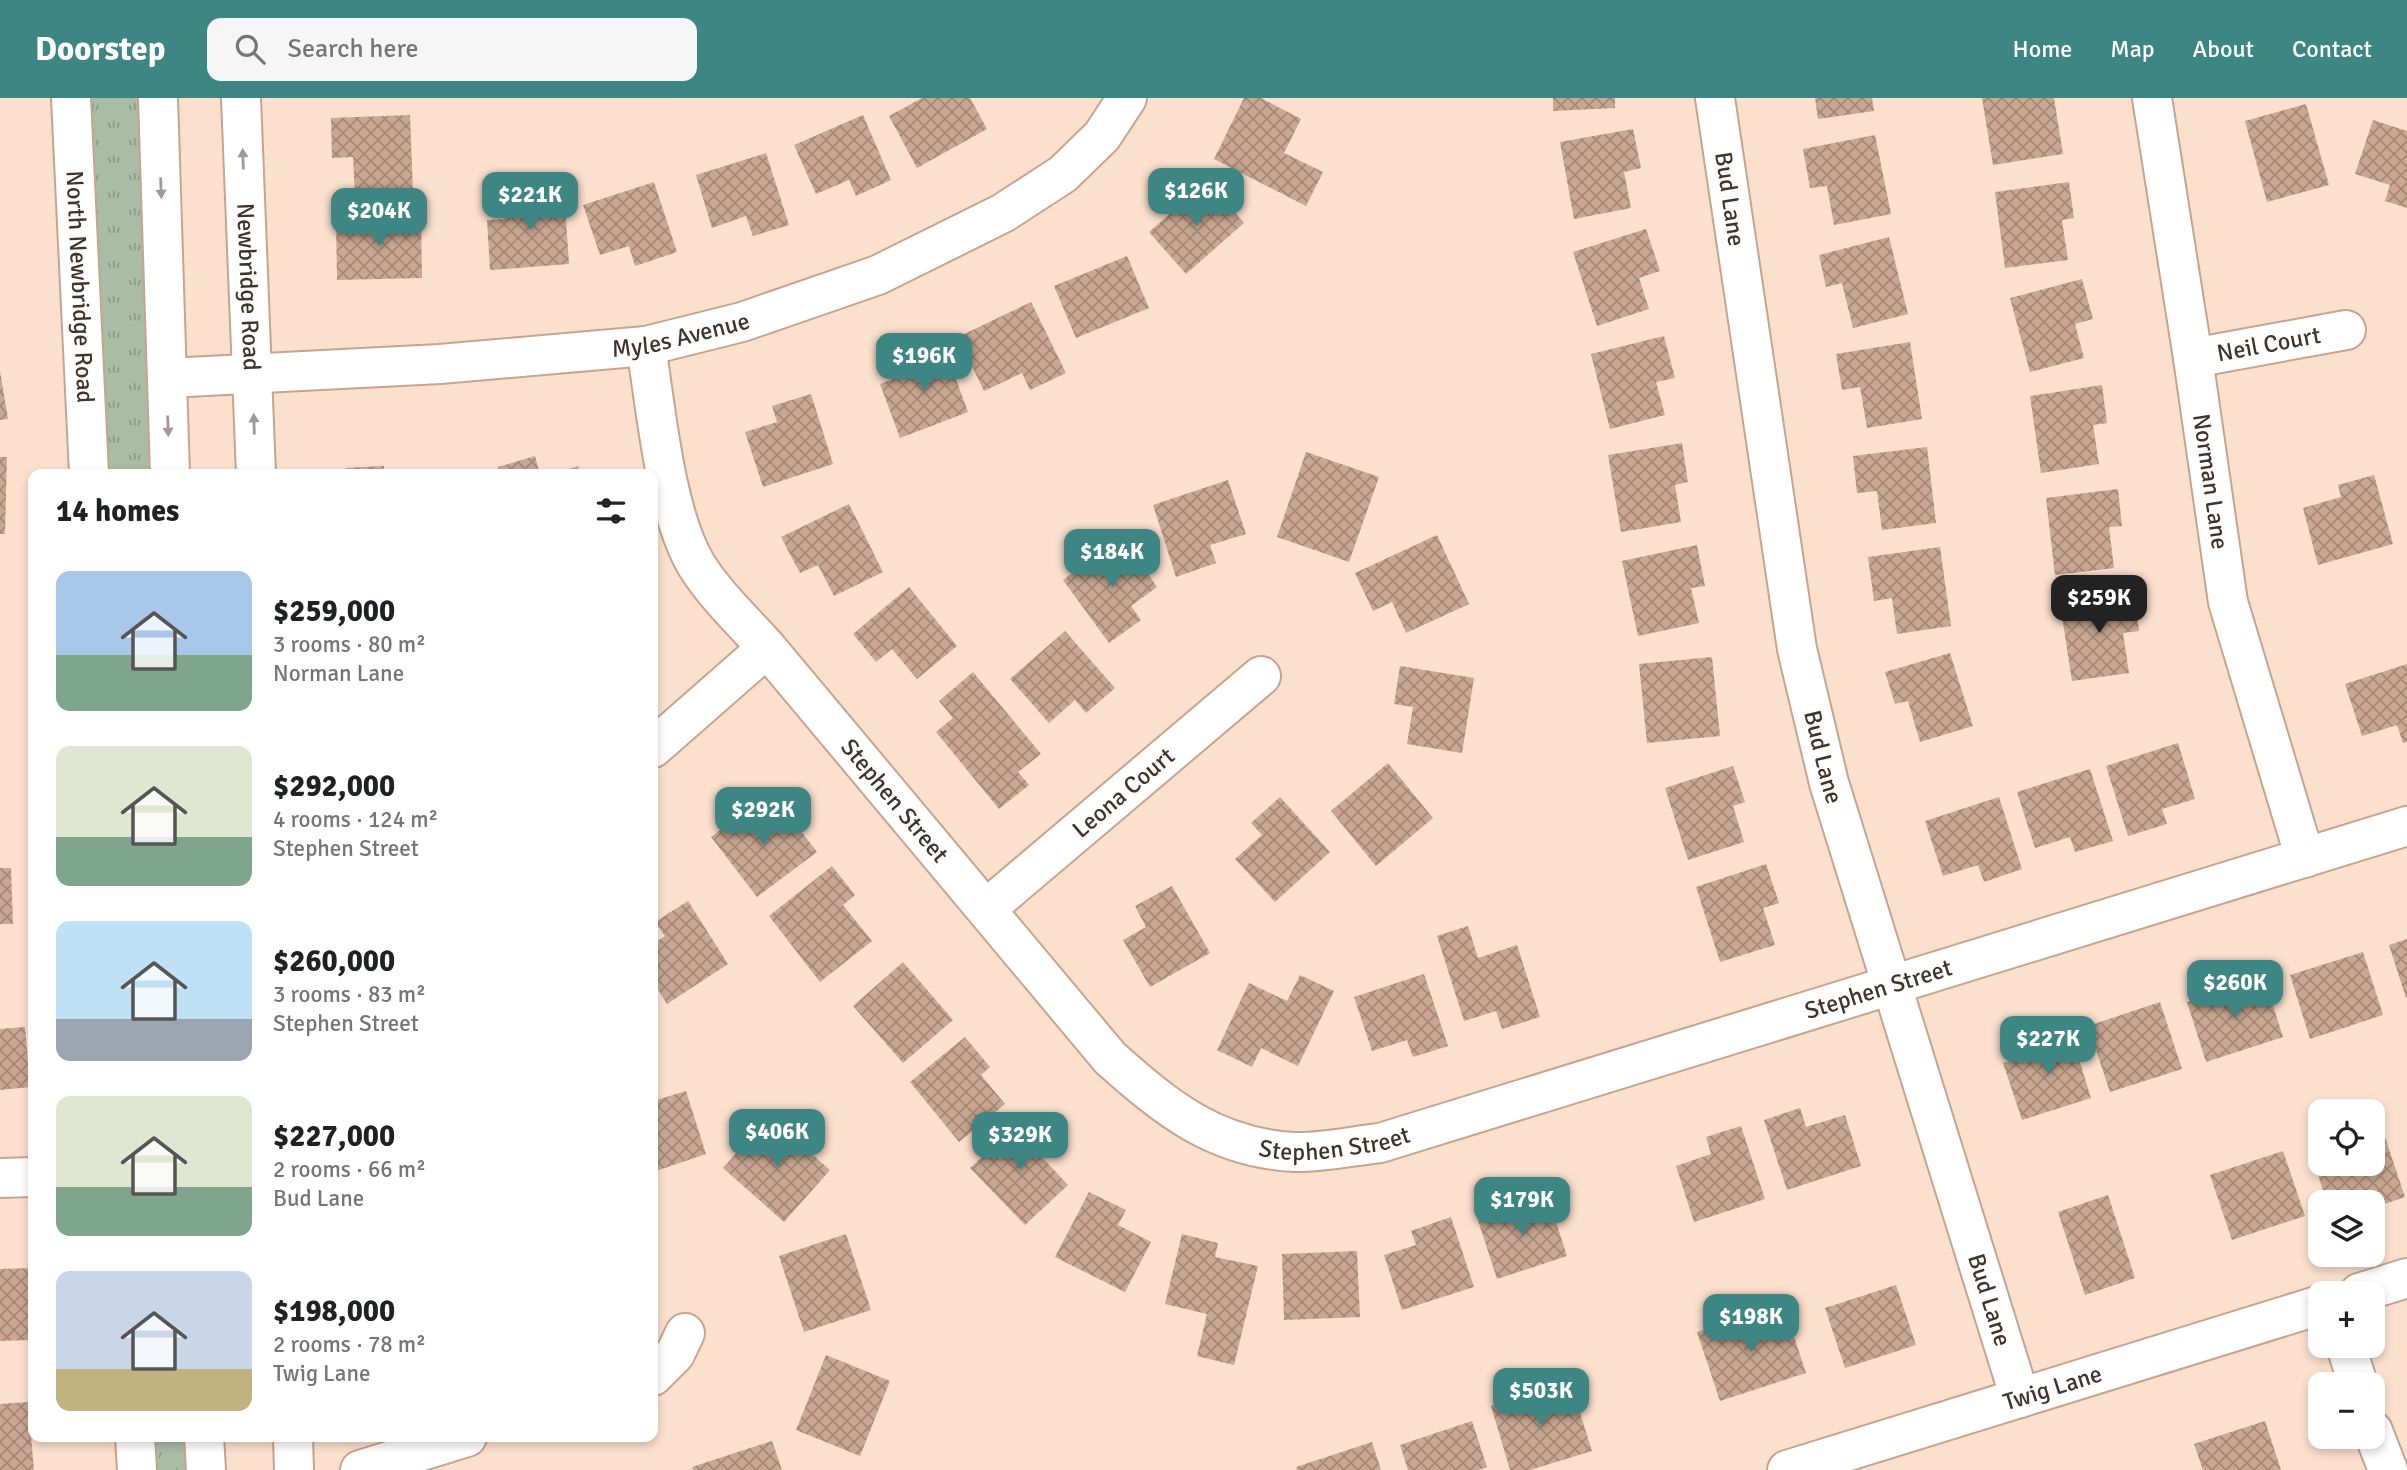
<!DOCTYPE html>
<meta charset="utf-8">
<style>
body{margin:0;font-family:Signika,sans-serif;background:#f6f6f6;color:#202124;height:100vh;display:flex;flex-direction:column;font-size:26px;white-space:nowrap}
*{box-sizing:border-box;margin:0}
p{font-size:23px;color:#757577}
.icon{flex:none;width:38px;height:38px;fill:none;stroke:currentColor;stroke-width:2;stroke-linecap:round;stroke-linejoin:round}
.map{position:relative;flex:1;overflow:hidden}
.drawer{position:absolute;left:28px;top:371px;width:630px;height:973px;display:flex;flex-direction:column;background:#fff;border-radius:14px;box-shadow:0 4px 10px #0003}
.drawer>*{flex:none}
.controls{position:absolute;left:2308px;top:1001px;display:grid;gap:14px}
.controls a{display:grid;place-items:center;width:77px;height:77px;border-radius:14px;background:#fff;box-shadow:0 4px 10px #0003;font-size:35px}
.price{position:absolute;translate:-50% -60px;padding:0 16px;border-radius:14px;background:#3e8683;color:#fff;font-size:23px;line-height:46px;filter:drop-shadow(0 2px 4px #0008)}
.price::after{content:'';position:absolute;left:50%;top:42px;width:21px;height:16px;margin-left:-10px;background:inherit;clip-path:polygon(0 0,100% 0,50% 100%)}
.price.on{background:#222;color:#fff}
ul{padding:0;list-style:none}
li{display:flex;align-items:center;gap:21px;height:175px;padding:0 28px}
li span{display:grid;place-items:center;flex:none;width:196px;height:140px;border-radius:14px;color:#555}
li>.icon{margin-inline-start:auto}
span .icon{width:84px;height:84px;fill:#fffc;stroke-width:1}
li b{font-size:30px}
h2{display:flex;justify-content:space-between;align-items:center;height:84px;padding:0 28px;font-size:30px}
header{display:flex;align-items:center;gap:42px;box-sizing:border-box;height:98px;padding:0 35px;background:#3e8683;color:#fff}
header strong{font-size:33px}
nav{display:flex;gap:38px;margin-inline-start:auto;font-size:24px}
.search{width:490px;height:63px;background:#f6f6f6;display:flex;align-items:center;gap:18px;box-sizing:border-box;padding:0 24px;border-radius:14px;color:#757577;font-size:26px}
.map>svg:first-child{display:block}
</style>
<header>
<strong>Doorstep</strong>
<div class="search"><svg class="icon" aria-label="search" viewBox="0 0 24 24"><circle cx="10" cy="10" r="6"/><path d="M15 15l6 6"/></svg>Search here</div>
<nav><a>Home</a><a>Map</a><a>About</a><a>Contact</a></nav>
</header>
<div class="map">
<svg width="2407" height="1372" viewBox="0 0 2407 1372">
<defs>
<pattern id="grass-tufts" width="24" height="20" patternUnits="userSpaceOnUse" patternTransform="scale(1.75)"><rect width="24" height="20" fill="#a9bda4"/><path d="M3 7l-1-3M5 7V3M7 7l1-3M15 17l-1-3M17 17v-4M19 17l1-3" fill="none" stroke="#8b9a86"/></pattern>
<pattern id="building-cross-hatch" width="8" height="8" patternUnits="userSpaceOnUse" patternTransform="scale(1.75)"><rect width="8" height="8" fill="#c9a792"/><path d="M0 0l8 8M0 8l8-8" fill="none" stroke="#a58977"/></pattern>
</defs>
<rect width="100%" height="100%" fill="#fce0ce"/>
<path fill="url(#grass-tufts)" d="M81,0h71l11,376h-63z
M147,1339h51l2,33h-51z"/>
<path fill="url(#building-cross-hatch)" d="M922,0h48l17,31 -70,39 -28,-52z
M1244,0h17l40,21 -17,34 39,19 -17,34 -92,-47z
M1553,0h62v10l-62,3z
M1815,0h57l2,13 -56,8z
M1982,0h72l9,56 -70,11z
M2306,6l23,81 -62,17 -22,-81z
M410,17l3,77 -58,3 -2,-38 -21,1 -1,-40z
M863,17l28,65 -35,16 -7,-16 -33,14 -22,-49z
M2373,22l34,11v77l-22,-7 5,-16 -35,-11z
M1633,31l8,39 -17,4 7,36 -57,11 -14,-77z
M1875,37l16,79 -57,11 -7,-39 -17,2 -7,-39z
M766,55l23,72 -36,11 -7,-20 -34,12 -16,-53z
M1207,83l37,42 -58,51 -37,-42z
M654,84l23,70 -42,14 -6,-20 -29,9 -17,-50z
M2069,84l5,36 -12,2 6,40 -63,8 -10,-76z
M564,92l5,74 -79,6 -3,-50 17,-1 -2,-25z
M421,119l1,61 -85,2 -1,-62z
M1646,131l14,42 -21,7 10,31 -52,17 -24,-74z
M1889,139l19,77 -55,14 -11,-45 -16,4 -7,-32z
M1127,158l22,52 -73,30 -22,-52z
M2082,181l11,40 -18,5 9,34 -54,14 -20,-74z
M1031,204l35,71 -36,17 -8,-17 -38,18 -26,-54z
M1664,238l11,42 -19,4 9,33 -55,14 -19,-75z
M1910,244l12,77 -55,9 -7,-41 -18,3 -6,-36z
M943,246l25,68 -68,26 -20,-54 27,-11 -5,-14z
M0,273l8,48 -8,1z
M2102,287l5,38 -14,2 6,39 -58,9 -11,-77z
M811,296l22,70 -70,23 -18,-55 32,-10 -5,-16z
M1682,345l6,39 -13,3 6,37 -60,10 -13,-77z
M1927,349l9,76 -54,7 -5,-39 -20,2 -4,-37z
M1306,354l73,25 -30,85 -72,-25z
M535,358l5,18h-40l-2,-7z
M0,359h7l-2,77h-5z
M384,368v8h-38l-1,-6z
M578,368l2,8h-28z
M2374,377l19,69 -75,21 -15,-57 38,-11 -3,-12z
M1228,382l18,54 -36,11 6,18 -40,14 -23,-72z
M2118,391l4,37 -13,1 5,41 -59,7 -9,-77z
M849,406l34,68 -49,24 -16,-31 -18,8 -19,-36z
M1437,437l32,69 -63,29 -14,-31 -19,9 -18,-38z
M1122,439l35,50 -26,19 10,14 -32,23 -46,-63z
M1697,447l8,41 -14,2 8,35 -61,13 -16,-75z
M1940,449l11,79 -54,8 -5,-36 -18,3 -6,-44z
M909,489l48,59 -40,33 -25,-30 -16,13 -23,-28z
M2134,494l5,39 -16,2 6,40 -57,8 -12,-78z
M1065,533l50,57 -29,25 -11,-13 -26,23 -39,-44z
M1950,555l23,73 -53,16 -12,-41 -13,3 -10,-32z
M1712,559l8,79 -73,7 -8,-79z
M2407,566v78l-4,1 -6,-18 -35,11 -17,-52z
M1400,568l74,12 -12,75 -55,-9 6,-37 -19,-3z
M973,574l68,82 -23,18 11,13 -30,24 -63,-77 17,-14 -14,-17z
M2178,645l17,56 -33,10 5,15 -39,12 -22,-70z
M1388,665l45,55 -57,48 -45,-55z
M1733,668l12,36 -12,4 11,36 -56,18 -23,-72z
M2090,671l23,72 -38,11 -5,-15 -35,11 -18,-56z
M1280,699l50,55 -55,50 -40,-43 27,-24 -11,-12z
M1999,699l23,72 -38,13 -6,-17 -35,11 -18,-55z
M761,701l21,27 9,-8 26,34 -60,45 -46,-60z
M1766,766l13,39 -16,5 12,37 -55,17 -24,-75z
M832,768l23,29 -12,10 29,36 -52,41 -51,-66z
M0,770h11l2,56h-13z
M1172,788l38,67 -60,34 -27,-47 23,-13 -11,-21z
M688,803l40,63 -61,40 -14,-22v-38l12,-8 -10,-14z
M1468,828l10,32 39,-13 23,72 -38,12 -6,-18 -32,10 -27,-85z
M2407,841v59h-1l-17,-53z
M2363,854l20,63 -73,24 -20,-64z
M903,864l50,58 -50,43 -50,-57z
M1424,876l24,72 -35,11 -6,-17 -35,11 -18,-54z
M1300,877l34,16 -36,75 -37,-18 -9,19 -35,-17 32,-67 38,18z
M2264,879l19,60 -77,25 -19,-60z
M2160,904l22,67 -72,23 -22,-66z
M25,929l5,60 -30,3v-61z
M2069,929l22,71 -69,22 -19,-57 29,-9 -4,-13z
M965,939l25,30 -9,8 24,29 -46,38 -49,-60z
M686,993l20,63 -53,18v-71z
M1800,1010l6,19 39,-12 16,51 -74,24 -23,-70z
M769,1018l61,54 -46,52 -61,-54z
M1025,1019l25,27 -11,10 29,31 -43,40 -55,-57z
M1741,1028l24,73 -71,23 -18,-56 35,-12 -5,-17z
M2383,1033l22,66 -32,11v-6h-46l-16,-48 9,-3v13h53v-30z
M2283,1053l22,65 -73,24 -22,-65z
M1089,1094l37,18 -8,15 33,17 -26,50 -70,-35z
M1547,1096l20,62 -70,23 -20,-62z
M2108,1097l27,83 -50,17 -27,-83z
M1451,1119l23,70 -72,23 -18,-55 32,-10 -5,-14z
M846,1136l25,76 -67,22 -25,-76z
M1182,1136l36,9 -3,14 43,9 -24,99 -37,-9 10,-42 -42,-10z
M1357,1153l3,66 -76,3 -2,-66z
M33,1170v72l-33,1v-72z
M1896,1187l20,60 -71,23 -20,-60z
M1771,1210l6,17 12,-4 17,52 -86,28 -23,-69z
M826,1257l64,26 -30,75 -64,-26z
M1570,1283l22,70 -62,19h-20l-19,-64z
M28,1304l6,68h-34v-66z
M1472,1323l15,46 -8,3h-71l-8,-25z
M2265,1323l16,49h-78l-9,-26z
M772,1343l10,29h-89l-1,-3z
M1372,1344l9,28h-84l-1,-3z"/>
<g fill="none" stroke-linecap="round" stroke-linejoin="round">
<defs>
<g id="minor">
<path id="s1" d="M71,0l18,376"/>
<path id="s2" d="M1715,0l82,551 32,134 191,615"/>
<path id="s3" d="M2152,0l41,260 35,244 77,256"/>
<path id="s4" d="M646,248c10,62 19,168 51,220 19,30 46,55 70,82l343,410c56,50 105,90 184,94 28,1 58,-6 86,-9l1027,-317"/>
<path id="s5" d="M2193,260l153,-28"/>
<path id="s6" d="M167,280l273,-14 206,-18 96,-24 136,-47 125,-62 60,-39 39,-38 25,-38"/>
<path d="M653,650l114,-100"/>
<path id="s7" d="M986,811l275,-233"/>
<path d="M0,1080l33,-1"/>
<path d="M2359,1195l48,-15"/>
<path d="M2346,1248l12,38"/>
<path d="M653,1278l22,-22 10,-21"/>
<path d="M2373,1333l15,39"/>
<path d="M135,1339l2,33"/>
<path d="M360,1372l107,-33"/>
<path id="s8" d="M1787,1372l533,-165"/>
</g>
<g id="primary">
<path d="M158,0l12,376"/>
<path id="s9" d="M241,0l15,376"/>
<path d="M204,1339l2,33"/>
<path d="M293,1339l1,33"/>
</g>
</defs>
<use href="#minor" stroke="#c6a48f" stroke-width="42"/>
<use href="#primary" stroke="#c6a48f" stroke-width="42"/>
<use href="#minor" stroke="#fff" stroke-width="38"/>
<use href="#primary" stroke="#fff" stroke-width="38"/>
</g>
<defs><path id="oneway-solid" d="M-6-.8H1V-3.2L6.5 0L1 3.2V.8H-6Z" transform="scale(1.75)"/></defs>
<g fill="#a09994">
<use href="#oneway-solid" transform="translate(243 61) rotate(-92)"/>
<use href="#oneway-solid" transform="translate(161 90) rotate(88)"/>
<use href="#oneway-solid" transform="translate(254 326) rotate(-92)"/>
<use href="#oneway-solid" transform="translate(168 328) rotate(88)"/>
</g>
<g text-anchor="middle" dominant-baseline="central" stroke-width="6" stroke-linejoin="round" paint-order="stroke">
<g font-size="24" fill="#41332a" stroke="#fce0ce">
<text stroke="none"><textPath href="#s2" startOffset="102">Bud Lane</textPath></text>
<text stroke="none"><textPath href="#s1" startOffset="189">North Newbridge Road</textPath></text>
<text stroke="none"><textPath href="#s9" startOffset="189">Newbridge Road</textPath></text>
<text stroke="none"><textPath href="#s6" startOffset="516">Myles Avenue</textPath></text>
<text stroke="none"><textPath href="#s5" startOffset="77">Neil Court</textPath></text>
<text stroke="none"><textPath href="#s3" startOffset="388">Norman Lane</textPath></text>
<text stroke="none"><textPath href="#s2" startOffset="668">Bud Lane</textPath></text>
<text stroke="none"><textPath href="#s7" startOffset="180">Leona Court</textPath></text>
<text stroke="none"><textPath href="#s4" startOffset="534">Stephen Street</textPath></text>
<text stroke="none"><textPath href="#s4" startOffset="1689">Stephen Street</textPath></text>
<text stroke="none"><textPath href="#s4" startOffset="1122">Stephen Street</textPath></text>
<text stroke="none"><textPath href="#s2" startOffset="1236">Bud Lane</textPath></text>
<text stroke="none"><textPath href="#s8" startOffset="278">Twig Lane</textPath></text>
</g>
</g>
</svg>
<div class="controls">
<a><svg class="icon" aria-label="locate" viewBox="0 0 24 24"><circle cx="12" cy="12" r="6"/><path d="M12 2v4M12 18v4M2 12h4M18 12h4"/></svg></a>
<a><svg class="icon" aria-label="layers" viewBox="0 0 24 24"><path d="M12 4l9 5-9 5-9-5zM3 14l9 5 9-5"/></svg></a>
<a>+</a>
<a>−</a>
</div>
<b class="price" style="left:1196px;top:130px">$126K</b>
<b class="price" style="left:530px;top:134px">$221K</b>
<b class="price" style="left:379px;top:150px">$204K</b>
<b class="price" style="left:924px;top:295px">$196K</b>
<b class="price" style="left:1112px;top:491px">$184K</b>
<b class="price on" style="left:2099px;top:537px">$259K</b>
<b class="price" style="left:763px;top:749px">$292K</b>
<b class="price" style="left:2235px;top:922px">$260K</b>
<b class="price" style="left:2048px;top:978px">$227K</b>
<b class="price" style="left:777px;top:1071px">$406K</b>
<b class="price" style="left:1020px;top:1074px">$329K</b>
<b class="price" style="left:1522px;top:1139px">$179K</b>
<b class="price" style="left:1751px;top:1256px">$198K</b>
<b class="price" style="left:1541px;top:1330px">$503K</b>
<section class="drawer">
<h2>14 homes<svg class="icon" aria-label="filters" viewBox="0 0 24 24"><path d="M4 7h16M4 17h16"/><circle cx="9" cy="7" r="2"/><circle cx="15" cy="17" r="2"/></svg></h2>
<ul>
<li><span style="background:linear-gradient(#a9c7e8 60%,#7fa58c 0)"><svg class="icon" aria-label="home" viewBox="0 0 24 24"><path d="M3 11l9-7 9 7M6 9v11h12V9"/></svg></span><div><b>$259,000</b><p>3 rooms · 80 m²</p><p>Norman Lane</p></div></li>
<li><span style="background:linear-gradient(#dfe7d0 65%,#7fa58c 0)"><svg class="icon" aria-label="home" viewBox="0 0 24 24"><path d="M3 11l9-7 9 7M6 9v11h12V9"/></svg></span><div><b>$292,000</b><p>4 rooms · 124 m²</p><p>Stephen Street</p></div></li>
<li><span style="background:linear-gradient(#bfe0f5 70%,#9aa5b1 0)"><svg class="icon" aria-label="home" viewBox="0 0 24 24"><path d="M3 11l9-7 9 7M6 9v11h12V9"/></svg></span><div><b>$260,000</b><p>3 rooms · 83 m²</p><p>Stephen Street</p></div></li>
<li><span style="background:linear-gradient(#dfe7d0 65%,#7fa58c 0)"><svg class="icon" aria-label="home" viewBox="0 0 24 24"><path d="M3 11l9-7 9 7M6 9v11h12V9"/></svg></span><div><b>$227,000</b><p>2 rooms · 66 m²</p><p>Bud Lane</p></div></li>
<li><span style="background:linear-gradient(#c9d6e8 70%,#c2b280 0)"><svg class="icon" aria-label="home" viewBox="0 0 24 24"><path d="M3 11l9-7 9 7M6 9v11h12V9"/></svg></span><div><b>$198,000</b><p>2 rooms · 78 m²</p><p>Twig Lane</p></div></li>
</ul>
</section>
</div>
